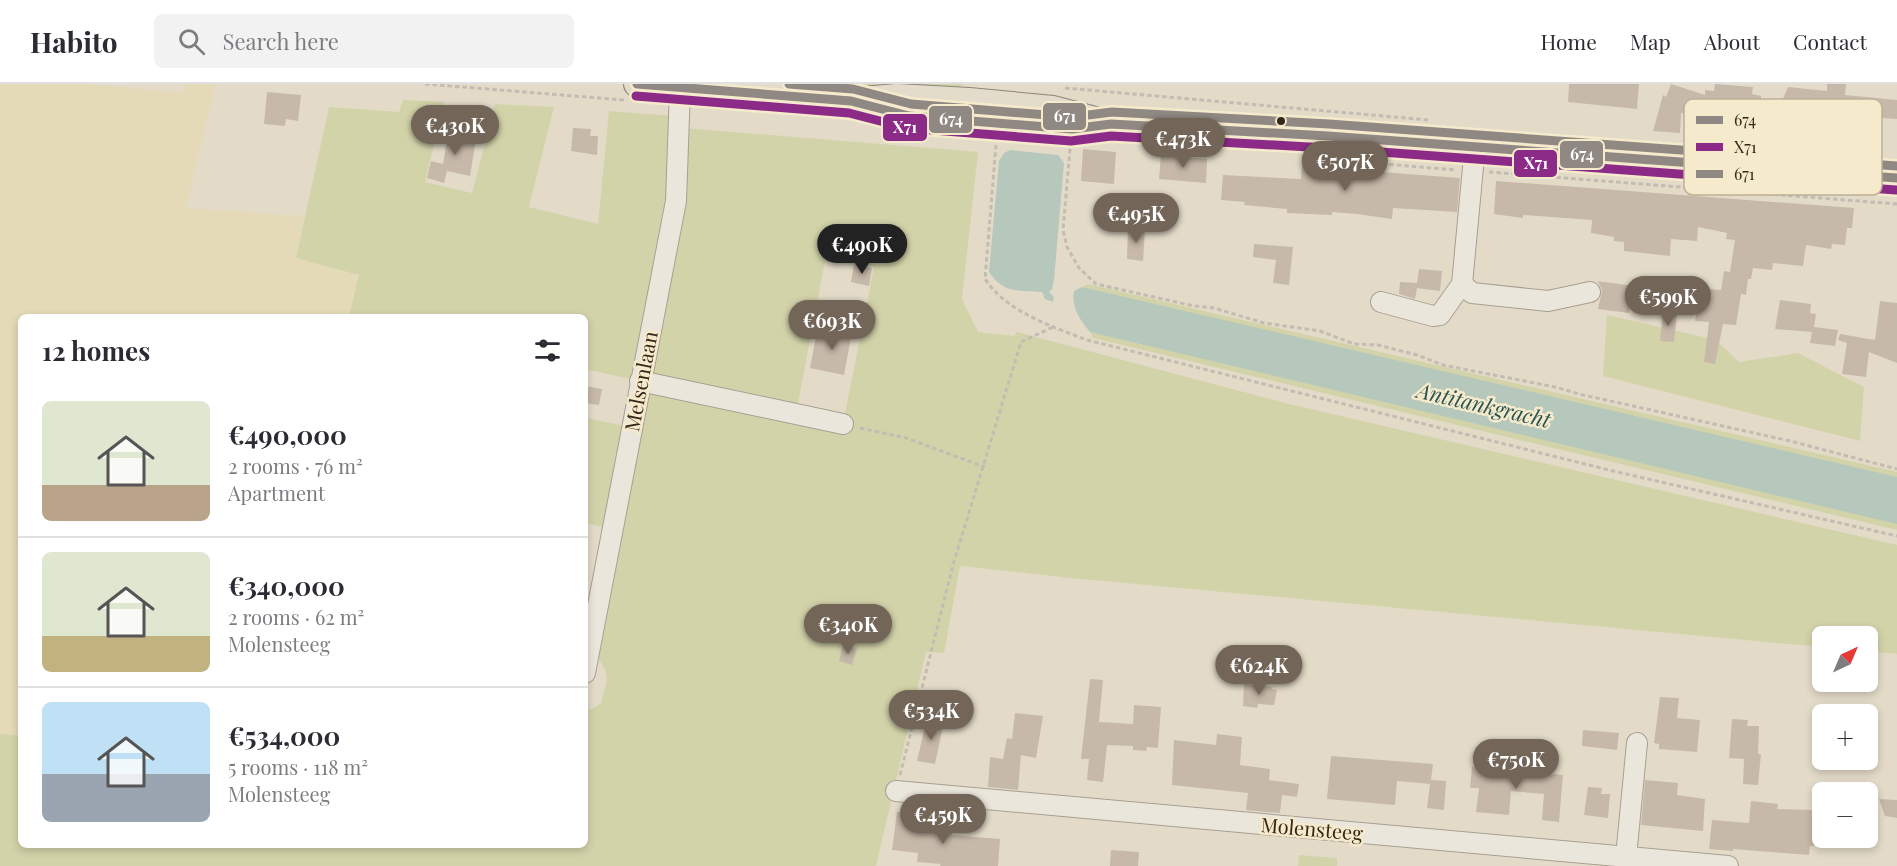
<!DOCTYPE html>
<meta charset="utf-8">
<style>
body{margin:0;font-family:"Playfair Display",serif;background:#f2f2f3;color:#2b2b33;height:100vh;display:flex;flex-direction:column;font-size:22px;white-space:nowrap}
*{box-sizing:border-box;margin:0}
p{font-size:20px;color:#7c7c81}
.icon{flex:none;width:33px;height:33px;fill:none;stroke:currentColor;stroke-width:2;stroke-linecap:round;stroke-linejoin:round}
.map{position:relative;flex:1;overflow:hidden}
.drawer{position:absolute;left:18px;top:230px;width:570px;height:534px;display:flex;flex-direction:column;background:#fff;border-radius:9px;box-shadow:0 3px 9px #0003}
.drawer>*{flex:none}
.needle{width:39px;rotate:44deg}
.controls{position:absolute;left:1812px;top:542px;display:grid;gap:12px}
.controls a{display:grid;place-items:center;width:66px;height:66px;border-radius:9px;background:#fff;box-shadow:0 3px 9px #0003;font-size:30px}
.price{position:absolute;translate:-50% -51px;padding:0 14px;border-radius:21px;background:#736658;color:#fff;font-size:20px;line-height:39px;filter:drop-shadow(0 2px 3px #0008)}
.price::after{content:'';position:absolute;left:50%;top:36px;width:18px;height:14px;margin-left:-9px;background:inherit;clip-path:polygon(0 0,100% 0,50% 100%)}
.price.active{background:#222;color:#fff}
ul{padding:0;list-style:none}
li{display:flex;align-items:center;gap:18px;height:150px;padding:0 24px}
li+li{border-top:2px solid #e1e1e2}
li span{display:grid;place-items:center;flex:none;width:168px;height:120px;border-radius:9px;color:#555}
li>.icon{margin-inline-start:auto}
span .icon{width:72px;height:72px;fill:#fffc;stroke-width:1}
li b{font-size:26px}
h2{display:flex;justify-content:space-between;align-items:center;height:72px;padding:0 24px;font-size:26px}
header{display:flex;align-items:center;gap:36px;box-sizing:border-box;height:84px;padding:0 30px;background:#fff;border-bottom:2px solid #e1e1e2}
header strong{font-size:28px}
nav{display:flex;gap:33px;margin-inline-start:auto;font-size:21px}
.search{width:420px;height:54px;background:#f2f2f3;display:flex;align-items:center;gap:15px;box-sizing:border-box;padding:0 21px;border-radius:9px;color:#7c7c81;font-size:22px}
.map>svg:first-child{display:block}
</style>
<header>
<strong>Habito</strong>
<div class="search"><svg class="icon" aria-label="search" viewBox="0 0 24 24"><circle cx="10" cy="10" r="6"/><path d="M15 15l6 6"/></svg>Search here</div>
<nav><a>Home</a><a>Map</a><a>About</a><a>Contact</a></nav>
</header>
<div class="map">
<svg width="1897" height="782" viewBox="0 0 1897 782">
<rect width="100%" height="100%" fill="#e3dbc8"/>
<path fill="#e4dab8" d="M0,0h88l95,9 3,-9h30l-30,124 118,8 -8,42 63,17 -10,41h-328v420l-21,-2z"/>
<path fill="#d3d3aa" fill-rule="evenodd" d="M777,0h187l-8,5 -74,1z
M403,16l41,2 -19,80 47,11 23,-89 59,3 -25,100 69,17 11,-113 64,5 -1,73 -37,191 -50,-11v-53h-236l10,-41 -63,-17 33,-151 70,5z
M685,44l293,24 -16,147 16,33 36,4 3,-4 272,72 608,141v109l-29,-3v-15h-46v11l-751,-69 -111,-12 -16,87 -18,-1 -50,214h-876v-132l21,2v108h564v-136l7,1 9,-6c6,-26 11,-25 -5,-48zM825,177l49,6 -31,157 -47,-10z
M1088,200l809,188v11l-815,-196z
M1607,231l109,25 23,22 59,-9 66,34 -4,54 -257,-65z
M1096,245l801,190v11l-804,-192 -3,-6z
M585,334l41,8 -20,102 -21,-5z
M1299,771l38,3v8h-39z"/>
<path fill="#b5c8bb" d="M1010,66l48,5 6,8 -10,117 -2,9 -3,3 5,5 -1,5 -8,-3 -3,-7c-24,-2 -38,2 -53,-20l10,-111 5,-8z
M1082,203l815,190v47l-807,-192c-10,-12 -19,-25 -16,-41z"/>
<path fill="#c7b9a9" d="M1569,0h70l-2,25 -69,-7z
M1671,0l34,11v-5l9,1 1,-7 38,3 -1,7 9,2 -2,24 -28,-6 -14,-1v3l-36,-3 -1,20 -27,-2 10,-36 3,2z
M1827,0h19l-1,11 52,5v19l-16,-1 -1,13 -91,-9 1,-13 -11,-1 9,-21 39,4z
M267,8l34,3 -3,26 -12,-2 -1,7 -21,-2z
M449,44l28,5 -7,43 -23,-5 -3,12 -17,-5 4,-17 12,3z
M573,44l18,1 -1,7h8l-1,19 -26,-4z
M1083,65l33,3 -2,32 -33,-3z
M1161,71l46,4 -1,24 -47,-4z
M1302,82l158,12 -3,34 -64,-4 -1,11 -35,-5 -25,-2v3l-45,-2v-4l-43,-4 1,-3 -24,-2 2,-25 78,4z
M1496,97l358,27 -2,20h-5l-2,17 -13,-1 -1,5 -25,-4 -3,21 -30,-3 -1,7 -19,-2 -2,11h-3l-2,16 -5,-1 -5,31 -13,-1 -8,40 -11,-2 5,-40 -14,-1 5,-33 21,2 3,-19 6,1 5,-32 -9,-1 1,-6 -29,-6 -1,14 -26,-2 -1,17 -46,-5v-9l-10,-1v-4l-23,-4 1,-13 -69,-5v3l-29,-4z
M1128,144l17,1 -2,32 -16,-2z
M1254,160l39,3 -4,38 -16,-2 3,-23 -23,-3z
M854,180l18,4 -3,18 -18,-4z
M1419,185l23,2 -2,20 -23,-3 -2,11 -16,-5 1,-12 17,1z
M1598,197l35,5 -4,27 -31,-4 4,-19z
M1780,216l31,4 -1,9 6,1 -2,13 24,3 -3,16 -25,-3 2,-11 -37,-3z
M1880,217l17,2v60l-28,-11 -3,25 -24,-3 5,-31 -9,-3 2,-6 35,6z
M1663,228l14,2 -3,28 -14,-1z
M826,243l26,5 -8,43 -34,-7 6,-31 7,2z
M585,302l17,3 -3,16 -14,-2z
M843,561l14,4 -5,16 -13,-4z
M1090,595l13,1 -4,42 34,2 1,-19 27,2 -3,41 -11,-1 -1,4 -13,-1v-4l-26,-1 -4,37 -16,-2 2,-21h-8z
M1244,600l29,3 -1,2 5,1 -3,15 -16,-1 -1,4 -14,-2z
M1660,613l19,1 -2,20 23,2 -3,32 -38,-3v-5l-5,-1z
M1015,629l28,3 -7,42 -15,-3 -3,35 -30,-3 2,-30 13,2 4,-21 5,1z
M927,634l17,4 -9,42 -18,-3z
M1732,635l16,1 -1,6h12l-1,28h3l-3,31 -15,-1 1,-25 -15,-1z
M1583,646l36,3 -2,17 -35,-4z
M1217,650l25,3 -2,28 30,4 -1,11 30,4 -2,13 -15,-2 -2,18 -15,-1 -19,-2 2,-17 -76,-8 2,-45 42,5z
M1331,672l102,8 -2,16 15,1 -2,29 -17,-2 3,-24 -33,-3 -2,24 -68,-6z
M1472,683l91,8 -4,47 -17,-2 2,-26 -33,-3 -2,24 -33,-3 3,-24h-9z
M1645,696l33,3 -1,12 28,4 -2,32 -62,-6z
M1588,703l14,1 -1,6h9l-2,24 -24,-3z
M1879,715l18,1v18l-12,-2z
M1751,717l27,3 -1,5 37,1 -1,5h9v26l-8,-1v6h-4l-1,9 -76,-6v2l-24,-2 3,-29 37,3z
M897,728l21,2 -2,14 36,4v3l48,4 -2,27h-58l1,-2 -24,-2 1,-9 -26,-3z
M1111,766l28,2 -1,14h-28z"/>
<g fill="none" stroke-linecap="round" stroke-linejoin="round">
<defs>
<path id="minor" d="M1462,200l10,9 76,8 42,-9
M1381,218l52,14 7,-1 22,-31 13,-138
M640,297l203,43
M585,589l91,-472 4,-113
M896,707l832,75
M1626,773l11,-114"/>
<path id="major" d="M637,0l214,17 58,15 163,13 18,-2
M851,17l46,-4 72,4 84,8 58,15 217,12 569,42"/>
</defs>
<use href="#minor" stroke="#a89f92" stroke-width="22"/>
<use href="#major" stroke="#8d8579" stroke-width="28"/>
<path stroke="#c3bcb2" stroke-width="3" stroke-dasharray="4.5 3" stroke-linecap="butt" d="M425,0l199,16
M1065,4l364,32
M996,61l-11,134c22,33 66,47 102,61l526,131 284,65
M1070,65l-7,81 4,17 12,21 17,16 98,22 20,2 50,15 56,8 34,13 24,1 39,10 26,10 112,22 24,7 211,47 107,28
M1337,76l119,10
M1489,88l408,32
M860,344l46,10 79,29
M900,691l53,-210 68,-223 32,-15"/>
<use href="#minor" stroke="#ebe6db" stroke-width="20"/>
<use href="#major" stroke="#e3dccb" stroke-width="26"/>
<defs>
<path id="bus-1" d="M637,0l214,17 58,15 163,13 39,-5 217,12 569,42"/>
<path id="bus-2" d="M636,12l213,17 58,15 164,13 40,-5 216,12 569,42"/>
<path id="bus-3" d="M789,0l64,5 58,15 161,13 40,-5 217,12 568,42"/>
</defs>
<use href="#bus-1" stroke="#f6eacc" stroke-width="14"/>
<use href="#bus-2" stroke="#f6eacc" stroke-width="14"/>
<use href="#bus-3" stroke="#f6eacc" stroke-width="14"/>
<use href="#bus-1" stroke="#908882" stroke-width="9"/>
<use href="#bus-2" stroke="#8c2b87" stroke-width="9"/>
<use href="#bus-3" stroke="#908882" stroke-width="9"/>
</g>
<circle fill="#36271b" stroke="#f6eacc" stroke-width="2" cx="1281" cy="37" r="5"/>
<g text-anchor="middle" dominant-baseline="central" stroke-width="5" stroke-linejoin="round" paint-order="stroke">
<g font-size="20" fill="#36271b" stroke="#f6eacc">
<text transform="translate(640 297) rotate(-79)">Melsenlaan</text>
<text transform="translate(1312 744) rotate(5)">Molensteeg</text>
</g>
<g font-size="21" font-style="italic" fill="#295653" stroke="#f6eacc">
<text transform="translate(1484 320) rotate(13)">Antitankgracht</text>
</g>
</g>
<rect x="1684" y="15" width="198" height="96" rx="9" fill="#f6eacc" stroke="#bcb097" stroke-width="1.5"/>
<rect x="1696" y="32" width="27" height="8" fill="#908882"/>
<rect x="1696" y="59" width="27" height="8" fill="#8c2b87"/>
<rect x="1696" y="86" width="27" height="8" fill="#908882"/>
<g font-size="16" fill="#36271b">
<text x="1734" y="42">674</text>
<text x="1734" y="69">X71</text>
<text x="1734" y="96">671</text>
</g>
<g stroke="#f6eacc" stroke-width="2">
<rect x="1042" y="18" width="45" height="29" rx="6" fill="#908882"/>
<rect x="928" y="21" width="45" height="29" rx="6" fill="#908882"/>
<rect x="882" y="29" width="46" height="29" rx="6" fill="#8c2b87"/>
<rect x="1559" y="56" width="45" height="29" rx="6" fill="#908882"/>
<rect x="1513" y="65" width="45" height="29" rx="6" fill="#8c2b87"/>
</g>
<g font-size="16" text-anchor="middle" font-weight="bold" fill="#fff">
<text x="1065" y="38">671</text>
<text x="951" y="41">674</text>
<text x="905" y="49">X71</text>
<text x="1582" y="76">674</text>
<text x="1536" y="85">X71</text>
</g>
</svg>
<div class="controls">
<a><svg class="needle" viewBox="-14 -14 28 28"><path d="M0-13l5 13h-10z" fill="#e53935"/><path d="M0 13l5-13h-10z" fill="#7c7c81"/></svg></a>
<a>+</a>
<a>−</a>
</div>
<b class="price" style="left:455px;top:72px">€430K</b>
<b class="price" style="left:1183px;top:85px">€473K</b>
<b class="price" style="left:1345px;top:108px">€507K</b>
<b class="price" style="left:1136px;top:160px">€495K</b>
<b class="price active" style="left:862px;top:191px">€490K</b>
<b class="price" style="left:1668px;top:243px">€599K</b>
<b class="price" style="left:832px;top:267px">€693K</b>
<b class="price" style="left:848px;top:571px">€340K</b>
<b class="price" style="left:1259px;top:612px">€624K</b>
<b class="price" style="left:931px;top:657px">€534K</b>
<b class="price" style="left:1516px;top:706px">€750K</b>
<b class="price" style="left:943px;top:761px">€459K</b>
<section class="drawer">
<h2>12 homes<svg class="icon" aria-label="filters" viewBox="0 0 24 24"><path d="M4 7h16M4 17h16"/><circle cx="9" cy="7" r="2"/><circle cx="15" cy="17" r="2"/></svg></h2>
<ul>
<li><span style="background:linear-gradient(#dfe7d0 70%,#b9a48a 0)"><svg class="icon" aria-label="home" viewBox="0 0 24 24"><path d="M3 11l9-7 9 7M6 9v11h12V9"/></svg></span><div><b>€490,000</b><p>2 rooms · 76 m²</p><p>Apartment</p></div></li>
<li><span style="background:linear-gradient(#dfe7d0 70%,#c2b280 0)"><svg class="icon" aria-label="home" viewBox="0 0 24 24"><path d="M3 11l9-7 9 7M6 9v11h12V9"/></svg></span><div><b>€340,000</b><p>2 rooms · 62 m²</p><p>Molensteeg</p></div></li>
<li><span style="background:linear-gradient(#bfe0f5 60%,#9aa5b1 0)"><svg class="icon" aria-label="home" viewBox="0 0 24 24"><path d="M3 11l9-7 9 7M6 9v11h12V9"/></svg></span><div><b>€534,000</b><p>5 rooms · 118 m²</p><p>Molensteeg</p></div></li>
</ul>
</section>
</div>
